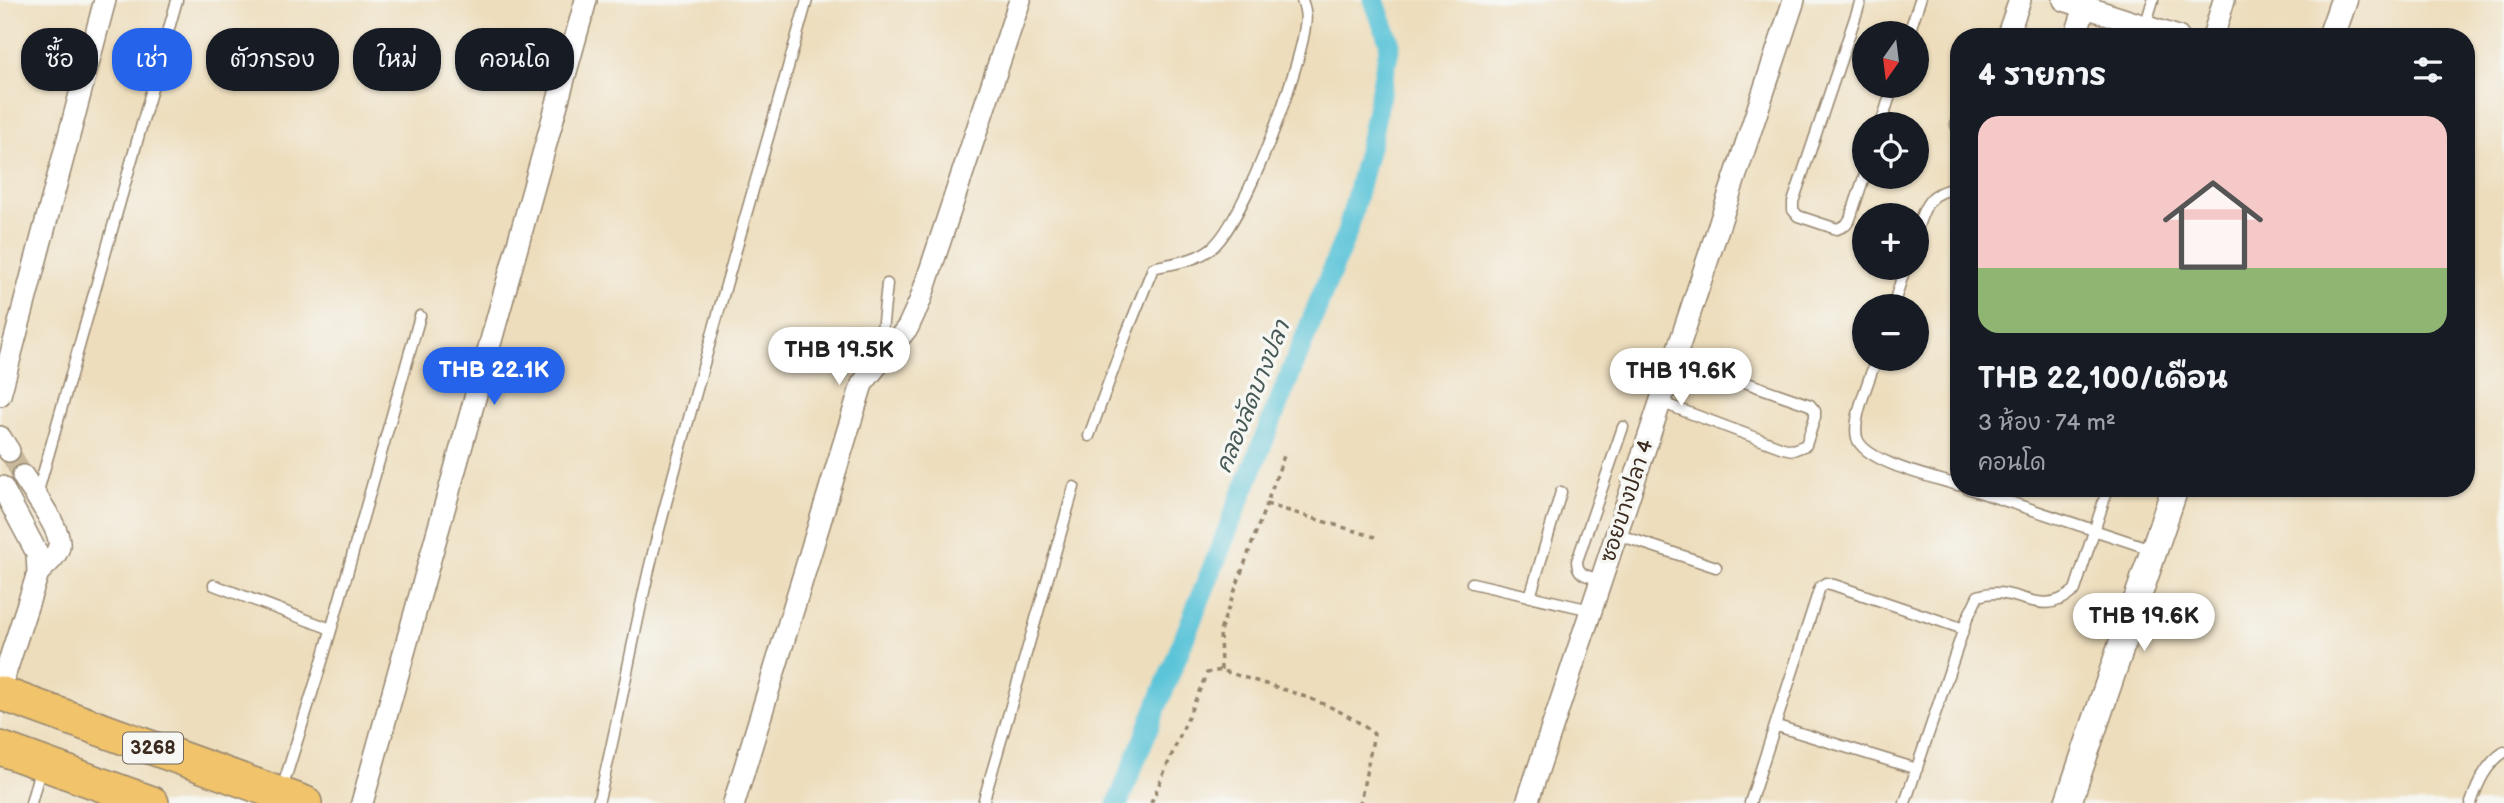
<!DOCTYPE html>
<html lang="th">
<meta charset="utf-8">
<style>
body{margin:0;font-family:"Balsamiq Sans","Playpen Sans Thai",sans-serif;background:#20242c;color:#f1f3f6;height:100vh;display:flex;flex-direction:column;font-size:26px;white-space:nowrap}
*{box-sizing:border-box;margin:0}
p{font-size:23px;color:#9ea1a6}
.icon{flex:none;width:38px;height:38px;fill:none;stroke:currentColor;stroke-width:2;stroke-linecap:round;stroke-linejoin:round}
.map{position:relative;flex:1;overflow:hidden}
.details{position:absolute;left:1950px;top:28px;width:525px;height:469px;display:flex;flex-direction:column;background:#171b24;border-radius:28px;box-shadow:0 2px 5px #0004}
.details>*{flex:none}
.banner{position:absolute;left:21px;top:28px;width:665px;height:63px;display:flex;gap:14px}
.needle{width:46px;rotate:194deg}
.buttons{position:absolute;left:1852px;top:21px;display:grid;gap:14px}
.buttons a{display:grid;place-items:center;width:77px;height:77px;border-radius:50%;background:#171b24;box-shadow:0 2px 5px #0004;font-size:35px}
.price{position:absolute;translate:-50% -60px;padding:0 16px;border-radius:24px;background:#fff;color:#222;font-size:23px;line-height:46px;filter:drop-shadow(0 2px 4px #0008)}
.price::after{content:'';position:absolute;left:50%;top:42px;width:21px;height:16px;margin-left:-10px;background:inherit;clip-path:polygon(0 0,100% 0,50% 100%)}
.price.active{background:#2563eb;color:#fff}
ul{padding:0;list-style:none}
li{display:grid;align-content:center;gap:14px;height:371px;padding:0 28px}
li span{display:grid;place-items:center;height:217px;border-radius:21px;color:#555}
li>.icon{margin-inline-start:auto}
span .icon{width:126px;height:126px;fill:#fffc;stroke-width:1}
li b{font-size:30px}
h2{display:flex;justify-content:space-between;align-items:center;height:84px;padding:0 28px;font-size:30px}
.pill{padding:0 24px;border-radius:28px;background:#171b24;box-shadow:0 2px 5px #0004;font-size:24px;line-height:63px}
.pill.active{background:#2563eb;color:#fff}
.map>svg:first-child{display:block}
</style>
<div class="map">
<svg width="2504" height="803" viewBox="0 0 2504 803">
<rect width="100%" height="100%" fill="#f6f6f2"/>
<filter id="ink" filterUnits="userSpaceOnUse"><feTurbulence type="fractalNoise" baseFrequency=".0143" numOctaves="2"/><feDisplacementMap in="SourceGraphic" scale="14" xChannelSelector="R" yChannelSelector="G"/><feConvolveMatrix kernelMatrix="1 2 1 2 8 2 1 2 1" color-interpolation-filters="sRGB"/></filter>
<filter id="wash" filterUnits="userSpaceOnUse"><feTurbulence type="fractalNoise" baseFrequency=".00686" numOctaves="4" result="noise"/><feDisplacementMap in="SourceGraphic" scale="28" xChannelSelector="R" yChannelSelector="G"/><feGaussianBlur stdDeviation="1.57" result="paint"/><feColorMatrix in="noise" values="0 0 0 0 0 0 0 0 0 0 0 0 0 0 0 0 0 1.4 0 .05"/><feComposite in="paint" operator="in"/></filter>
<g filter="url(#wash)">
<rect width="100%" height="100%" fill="#edddbc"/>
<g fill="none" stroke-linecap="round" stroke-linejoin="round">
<path stroke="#5cc4d8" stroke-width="21" d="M1118,803l230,-573 23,-91 19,-95 -16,-44"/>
</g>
</g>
<g filter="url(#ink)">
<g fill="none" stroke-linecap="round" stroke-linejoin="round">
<path stroke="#c9b99c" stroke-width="21" stroke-dasharray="21 10" stroke-linecap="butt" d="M9,451l14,25"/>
<defs>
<path id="service" d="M1861,0l-68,202v8l5,6 39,13 9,-4 4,-6 14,-42
M2145,26l8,-26
M1909,33l11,-33
M1958,114l-2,11 2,4
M1881,124l12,-38
M1916,232c9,-27 12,-40 42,-44
M1893,306l12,-38
M1876,359c-6,20 -24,59 -19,79 7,24 78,40 101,47
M879,360l8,-76
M1660,402l123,46 10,2 13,-5 9,-28v-6l-5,-6 -100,-35
M1089,436l37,-101 27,-67c21,-5 44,-7 60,-21 32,-29 87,-177 92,-221 2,-9 0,-18 -3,-26
M1967,488l187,62
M37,495l140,-495
M1616,534l100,33
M1601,580c-12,-4 -24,-4 -24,-19l46,-134
M1472,583l119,27
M214,585l117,44
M1530,597l31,-105
M1777,726l140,43
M281,792l43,-137 96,-339
M31,803l10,-37
M598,803c22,-85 35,-172 57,-258 47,-182 101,-363 152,-545
M983,803l91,-316
M1750,803l70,-216 6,-4 8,2 130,44
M1905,803l62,-184 11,-23c37,-14 61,26 97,-6l33,-102
M2471,803c7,-20 15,-39 33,-51"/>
<path id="minor" d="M2064,0l114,37
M2007,37l13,-37
M2075,37l10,-30
M2213,37l11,-37
M0,395l105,-395
M0,437l9,14
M23,476c9,15 39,54 36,70 -2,11 -14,19 -21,27
M0,689l38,-116 -1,-20 -35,-66
M362,803l224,-803
M734,803l128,-419 46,-57 12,-26 100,-301
M1527,803l267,-803"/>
<path id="tertiary" d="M2331,37l13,-37
M2068,803l107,-315"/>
<path id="primary" d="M0,693l305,110
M0,748l152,55"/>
</defs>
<use href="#service" stroke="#94846d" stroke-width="13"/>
<use href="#minor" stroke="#94846d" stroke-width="24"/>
<use href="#tertiary" stroke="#94846d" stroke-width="29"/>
<use href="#primary" stroke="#94846d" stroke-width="36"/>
<path stroke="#94846d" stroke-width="3.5" stroke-dasharray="5 5" stroke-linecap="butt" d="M1266,504l109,33
M1221,670l-1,-39 65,-178
M1151,803l56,-130 14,-3c50,17 112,29 153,64l-14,69"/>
<use href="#service" stroke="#fff" stroke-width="10"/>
<use href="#minor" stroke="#fff" stroke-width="21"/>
<use href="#tertiary" stroke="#fff" stroke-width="26"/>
<use href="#primary" stroke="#f1c36a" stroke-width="33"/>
</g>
</g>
<g text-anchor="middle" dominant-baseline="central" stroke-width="7" stroke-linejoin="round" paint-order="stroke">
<rect fill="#f6f6f2" stroke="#73675e" stroke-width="2" x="123" y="732.5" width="60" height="31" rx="5"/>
<g font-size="19" font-weight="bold" fill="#3b2a1e">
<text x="153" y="748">3268</text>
</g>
<g font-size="21" fill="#3b2a1e" stroke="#f6f6f2">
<text transform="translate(1627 501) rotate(-72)">ซอยบางปลา 4</text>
</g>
<g font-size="23" font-style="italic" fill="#455856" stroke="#f6f6f2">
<text transform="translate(1253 397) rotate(-68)">คลองลัดบางปลา</text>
</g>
</g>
</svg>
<div class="buttons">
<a><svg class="needle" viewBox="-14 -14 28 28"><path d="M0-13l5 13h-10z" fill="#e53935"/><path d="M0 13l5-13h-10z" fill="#9ea1a6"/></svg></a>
<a><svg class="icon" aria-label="locate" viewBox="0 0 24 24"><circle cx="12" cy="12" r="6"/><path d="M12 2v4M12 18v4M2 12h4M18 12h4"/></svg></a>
<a>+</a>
<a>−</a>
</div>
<b class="price" style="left:839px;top:387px">THB 19.5K</b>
<b class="price active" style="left:494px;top:407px">THB 22.1K</b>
<b class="price" style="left:1681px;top:408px">THB 19.6K</b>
<b class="price" style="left:2144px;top:653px">THB 19.6K</b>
<div class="banner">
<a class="pill">ซื้อ</a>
<a class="pill active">เช่า</a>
<a class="pill">ตัวกรอง</a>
<a class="pill">ใหม่</a>
<a class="pill">คอนโด</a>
</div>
<section class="details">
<h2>4 รายการ<svg class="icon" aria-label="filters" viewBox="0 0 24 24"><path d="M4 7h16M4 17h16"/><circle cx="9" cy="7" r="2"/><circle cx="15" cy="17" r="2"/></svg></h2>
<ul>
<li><span style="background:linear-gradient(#f6c9c9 70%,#8fb573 0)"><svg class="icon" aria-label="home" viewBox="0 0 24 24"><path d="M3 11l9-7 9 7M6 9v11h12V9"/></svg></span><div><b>THB 22,100/เดือน</b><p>3 ห้อง · 74 m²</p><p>คอนโด</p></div></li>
</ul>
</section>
</div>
